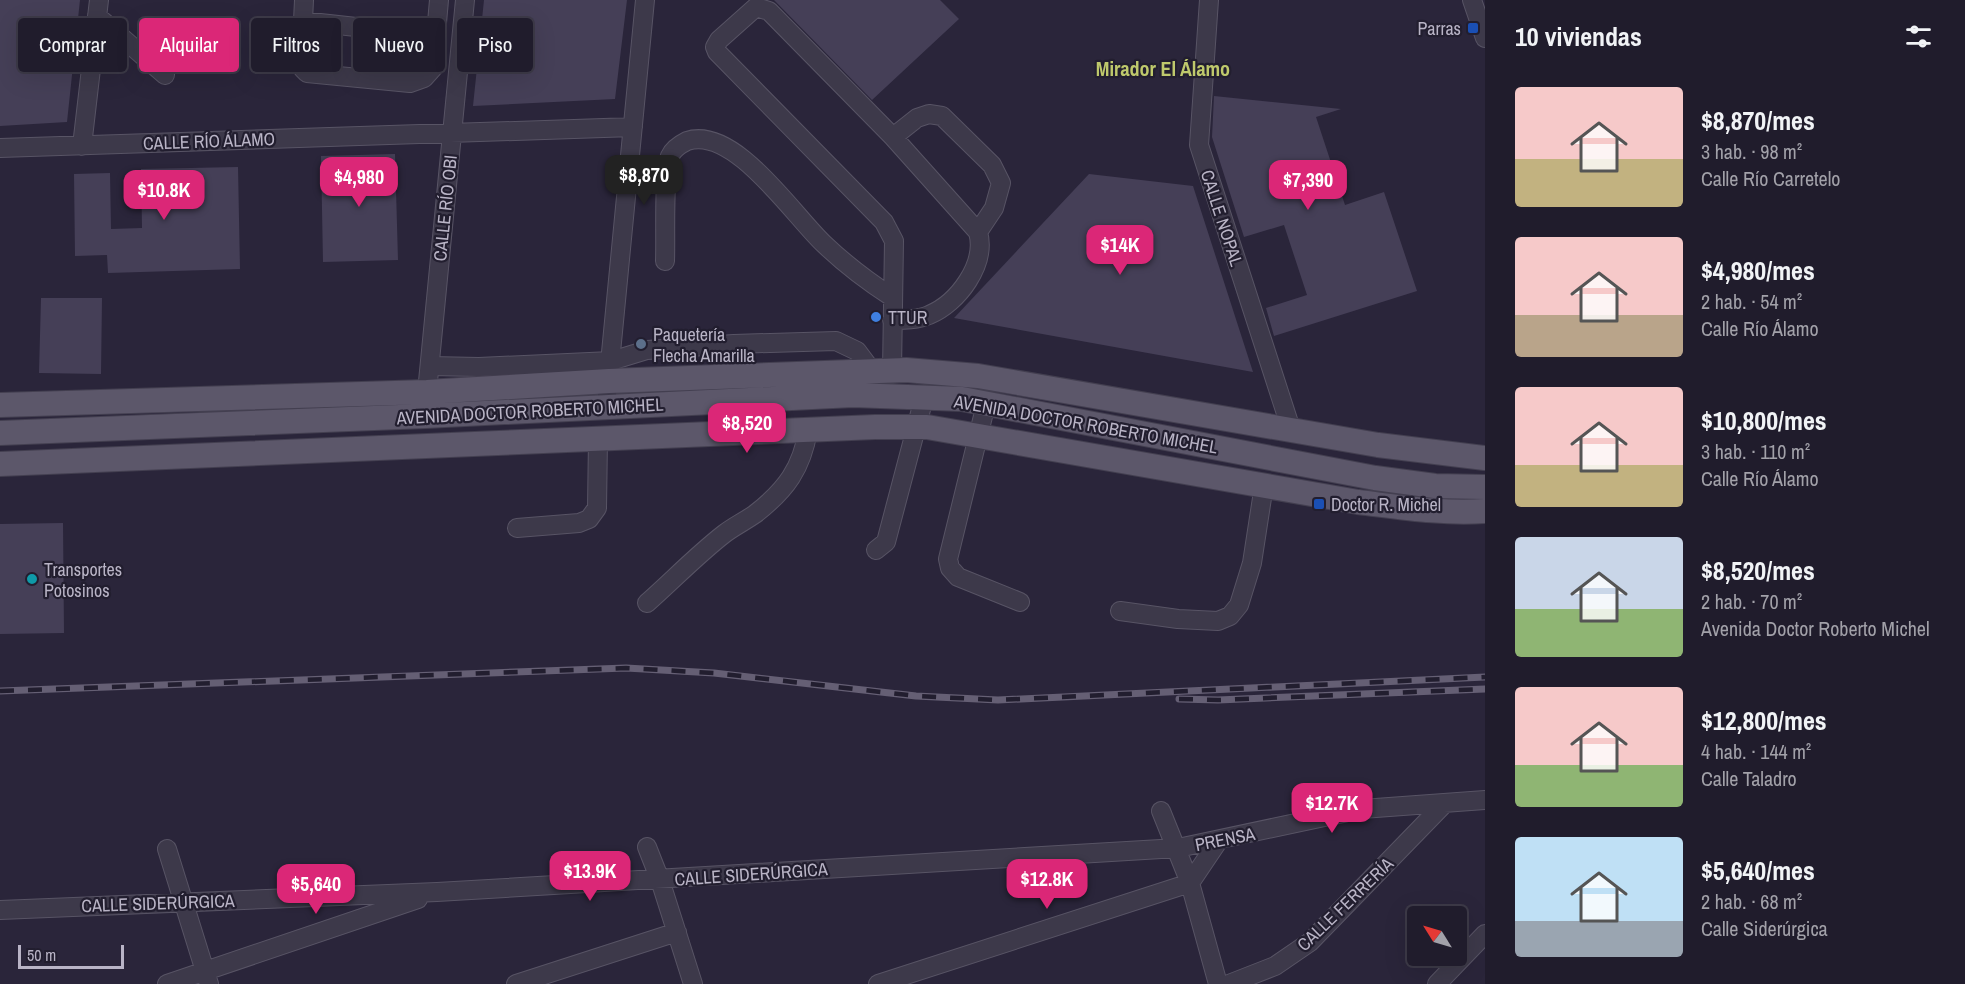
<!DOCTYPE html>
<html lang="es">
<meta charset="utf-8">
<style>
body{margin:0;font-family:"Archivo Narrow",sans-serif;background:#282534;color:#f1f3f6;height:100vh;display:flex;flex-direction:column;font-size:22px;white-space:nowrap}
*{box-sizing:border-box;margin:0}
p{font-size:20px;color:#a2a1a9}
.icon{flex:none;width:33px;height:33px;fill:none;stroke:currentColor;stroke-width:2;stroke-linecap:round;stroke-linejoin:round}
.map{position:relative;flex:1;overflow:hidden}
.sheet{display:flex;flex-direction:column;background:#201c2c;width:480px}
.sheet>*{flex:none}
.hud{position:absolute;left:18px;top:18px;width:570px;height:54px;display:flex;gap:12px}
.needle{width:39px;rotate:307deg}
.tools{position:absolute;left:1407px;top:906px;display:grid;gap:12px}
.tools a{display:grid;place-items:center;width:60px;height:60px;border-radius:6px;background:#201c2c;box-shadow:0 6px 24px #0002,0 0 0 2px #3d3a48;font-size:30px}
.scale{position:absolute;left:18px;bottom:15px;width:106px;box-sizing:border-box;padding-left:6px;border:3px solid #b9b4c6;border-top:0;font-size:16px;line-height:21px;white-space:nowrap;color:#b9b4c6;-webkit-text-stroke:4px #221e2f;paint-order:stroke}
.price{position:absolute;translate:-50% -51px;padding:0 14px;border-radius:12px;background:#db2777;color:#fff;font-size:20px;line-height:39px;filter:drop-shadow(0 2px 3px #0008)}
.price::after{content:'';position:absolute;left:50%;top:36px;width:18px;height:14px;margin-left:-9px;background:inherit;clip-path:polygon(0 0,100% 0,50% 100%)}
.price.on{background:#222;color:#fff}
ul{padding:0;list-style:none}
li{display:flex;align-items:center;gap:18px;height:150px;padding:0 30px}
li span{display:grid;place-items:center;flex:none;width:168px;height:120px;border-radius:6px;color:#555}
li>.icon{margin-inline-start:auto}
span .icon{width:72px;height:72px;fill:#fffc;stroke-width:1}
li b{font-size:26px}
h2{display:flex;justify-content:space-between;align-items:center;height:72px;padding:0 30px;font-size:26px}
.pill{padding:0 21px;border-radius:6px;background:#201c2c;box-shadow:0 6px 24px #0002,0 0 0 2px #3d3a48;font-size:21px;line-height:54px}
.pill.on{background:#db2777;color:#fff}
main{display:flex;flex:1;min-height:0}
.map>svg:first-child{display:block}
</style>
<main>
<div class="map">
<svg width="1485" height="984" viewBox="0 0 1485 984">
<rect width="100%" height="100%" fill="#2a253a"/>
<path fill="#453f57" d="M0,0h80l-13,122 -67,4z
M484,0h143l-12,99 -142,7z
M774,0h166l19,19 -87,81z
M1214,96l127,13 -25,8 29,88 39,-13 33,99 -143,45 -8,-28 41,-13 -23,-70 -40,12 -32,-100z
M395,154l3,106 -75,2 -2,-106z
M238,167l2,102 -132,4 -1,-18 -32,1 -1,-82 36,-1 1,56 31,-1 -1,-59z
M1089,174l104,12 60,186 -299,-54z
M41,298h61l-1,76 -62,-1z
M63,523l1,110 -64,1v-110z"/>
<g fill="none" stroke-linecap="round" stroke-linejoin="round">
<defs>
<path id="minor" d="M304,0l-3,63 2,6 4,4 103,10 14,-5 9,-10 6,-68
M1209,0l-10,145 92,284
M1472,0l13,38
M97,16l68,59
M302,21l135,15
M893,137l24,-19 12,-4 13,2 50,49 9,18 -7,25 -16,24
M82,146l17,-146
M0,148l633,-21
M665,261c1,-22 -2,-88 5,-105 3,-7 11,-12 17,-15 47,-16 106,74 137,103 21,20 43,37 68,53
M734,344l102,-3 21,10 15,20
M430,366l49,1 132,-6 36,-11 87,-6 2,33
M892,371l2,-130 -10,-19 -167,-170 -2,-5 4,-7 37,-33 13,4 124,126 85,95c9,32 -20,71 -49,83 -11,5 -25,5 -37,5
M607,394l38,-394
M426,402l39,-402
M986,404l-38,155 2,9 8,9 62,25
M517,528l62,-5 10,-4 8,-11 1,-69
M876,550l10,-8 38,-144
M647,603c26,-23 50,-48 77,-69 9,-7 21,-13 31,-20 31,-24 47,-46 53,-84
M1120,611l58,8 40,2 12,-5 9,-11 13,-42 12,-78
M1161,811l29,72 28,101
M647,847l13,33 33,104
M167,849l42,135
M0,910l437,-18 741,-44 184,-39 123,-9
M167,984l251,-85
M516,984l161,-52
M878,984l312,-101 29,-43
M1229,984l46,-18 35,-24 135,-139
M1437,984l48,-50"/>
<path id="major" d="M0,405l427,-13 182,-11 297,-11 72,6 400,69 107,13
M0,433l425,-17 428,-21 109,4 413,79 60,8 50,1
M0,464l875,-37h52l431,75c42,5 84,12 127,9"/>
</defs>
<use href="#minor" stroke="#585465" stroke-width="20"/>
<use href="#major" stroke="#433f50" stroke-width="26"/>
<use href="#minor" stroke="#3d394a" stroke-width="18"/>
<use href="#major" stroke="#5c576a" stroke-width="24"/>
<defs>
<path id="rail" d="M0,691l626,-23 88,5 202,23 82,4 487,-23
M1179,699l39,1 267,-11"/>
</defs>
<use href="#rail" stroke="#655f74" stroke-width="7"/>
<use href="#rail" stroke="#221e2f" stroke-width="4.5" stroke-dasharray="14" stroke-linecap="butt"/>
</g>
<g fill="#1a4fb4" stroke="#221e2f" stroke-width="2">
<rect x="1467" y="22" width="12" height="12" rx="3"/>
<rect x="1313" y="498" width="12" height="12" rx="3"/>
</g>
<circle fill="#3f7fe0" stroke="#221e2f" stroke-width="2" cx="876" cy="317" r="6"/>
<circle fill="#5c6f8a" stroke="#221e2f" stroke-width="2" cx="641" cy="344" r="6"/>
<circle fill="#0f9aa8" stroke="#221e2f" stroke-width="2" cx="32" cy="579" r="6"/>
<g text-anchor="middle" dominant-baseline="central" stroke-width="4.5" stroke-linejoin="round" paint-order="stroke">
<g font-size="18" fill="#b9b4c6" stroke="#221e2f" text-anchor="start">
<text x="1461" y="28" text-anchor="end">Parras</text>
<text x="888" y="317">TTUR</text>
<text x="653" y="334">Paquetería<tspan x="653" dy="21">Flecha Amarilla</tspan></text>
<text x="1331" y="504">Doctor R. Michel</text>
<text x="44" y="569">Transportes<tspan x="44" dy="21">Potosinos</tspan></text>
</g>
<g font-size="18" fill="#b9b4c6" stroke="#221e2f">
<text transform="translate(209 141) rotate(-2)">CALLE RÍO ÁLAMO</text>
<text transform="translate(445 208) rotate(-84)">CALLE RÍO OBI</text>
<text transform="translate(1222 218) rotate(72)">CALLE NOPAL</text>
<text transform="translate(530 411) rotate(-3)">AVENIDA DOCTOR ROBERTO MICHEL</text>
<text transform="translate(1086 424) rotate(10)">AVENIDA DOCTOR ROBERTO MICHEL</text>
<text transform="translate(1225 839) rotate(-11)">PRENSA</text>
<text transform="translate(751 874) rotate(-4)">CALLE SIDERÚRGICA</text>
<text transform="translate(158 903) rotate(-2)">CALLE SIDERÚRGICA</text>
<text transform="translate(1345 904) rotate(-44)">CALLE FERRERÍA</text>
</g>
<g font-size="20" font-weight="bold" fill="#bfc96c" stroke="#221e2f">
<text x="1163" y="68">Mirador El Álamo</text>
</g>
</g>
</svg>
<div class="tools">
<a><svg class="needle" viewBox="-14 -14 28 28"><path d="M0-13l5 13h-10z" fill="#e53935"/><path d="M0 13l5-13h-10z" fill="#a2a1a9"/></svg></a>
</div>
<div class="scale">50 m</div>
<b class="price on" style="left:644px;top:206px">$8,870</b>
<b class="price" style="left:359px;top:208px">$4,980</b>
<b class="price" style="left:1308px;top:211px">$7,390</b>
<b class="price" style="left:164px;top:221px">$10.8K</b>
<b class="price" style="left:1120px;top:276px">$14K</b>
<b class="price" style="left:747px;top:454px">$8,520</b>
<b class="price" style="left:1332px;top:834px">$12.7K</b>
<b class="price" style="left:590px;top:902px">$13.9K</b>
<b class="price" style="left:1047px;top:910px">$12.8K</b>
<b class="price" style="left:316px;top:915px">$5,640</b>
<div class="hud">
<a class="pill">Comprar</a>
<a class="pill on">Alquilar</a>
<a class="pill">Filtros</a>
<a class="pill">Nuevo</a>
<a class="pill">Piso</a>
</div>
</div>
<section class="sheet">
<h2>10 viviendas<svg class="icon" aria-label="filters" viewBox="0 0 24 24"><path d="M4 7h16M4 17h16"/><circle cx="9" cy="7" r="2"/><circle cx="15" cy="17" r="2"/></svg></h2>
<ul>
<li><span style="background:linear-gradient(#f6c9c9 60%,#c2b280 0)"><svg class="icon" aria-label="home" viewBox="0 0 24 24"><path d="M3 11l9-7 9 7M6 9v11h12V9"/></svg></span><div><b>$8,870/mes</b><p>3 hab. · 98 m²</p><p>Calle Río Carretelo</p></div></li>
<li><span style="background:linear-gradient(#f6c9c9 65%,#b9a48a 0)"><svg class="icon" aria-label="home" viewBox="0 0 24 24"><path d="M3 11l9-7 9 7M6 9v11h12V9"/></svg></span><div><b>$4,980/mes</b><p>2 hab. · 54 m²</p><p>Calle Río Álamo</p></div></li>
<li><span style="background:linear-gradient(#f6c9c9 65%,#c2b280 0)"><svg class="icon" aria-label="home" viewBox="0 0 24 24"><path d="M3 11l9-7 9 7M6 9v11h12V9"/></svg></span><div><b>$10,800/mes</b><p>3 hab. · 110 m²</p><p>Calle Río Álamo</p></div></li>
<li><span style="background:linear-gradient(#c9d6e8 60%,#8fb573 0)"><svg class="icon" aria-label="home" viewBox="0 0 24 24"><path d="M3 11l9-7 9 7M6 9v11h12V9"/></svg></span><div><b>$8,520/mes</b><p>2 hab. · 70 m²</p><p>Avenida Doctor Roberto Michel</p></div></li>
<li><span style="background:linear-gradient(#f6c9c9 65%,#8fb573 0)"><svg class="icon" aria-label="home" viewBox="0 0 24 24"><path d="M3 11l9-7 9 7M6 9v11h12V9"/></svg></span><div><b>$12,800/mes</b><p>4 hab. · 144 m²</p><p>Calle Taladro</p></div></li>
<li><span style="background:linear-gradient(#bfe0f5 70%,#9aa5b1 0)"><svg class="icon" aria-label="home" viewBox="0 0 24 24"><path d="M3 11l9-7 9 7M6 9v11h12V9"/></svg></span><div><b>$5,640/mes</b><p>2 hab. · 68 m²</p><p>Calle Siderúrgica</p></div></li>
</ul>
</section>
</main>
